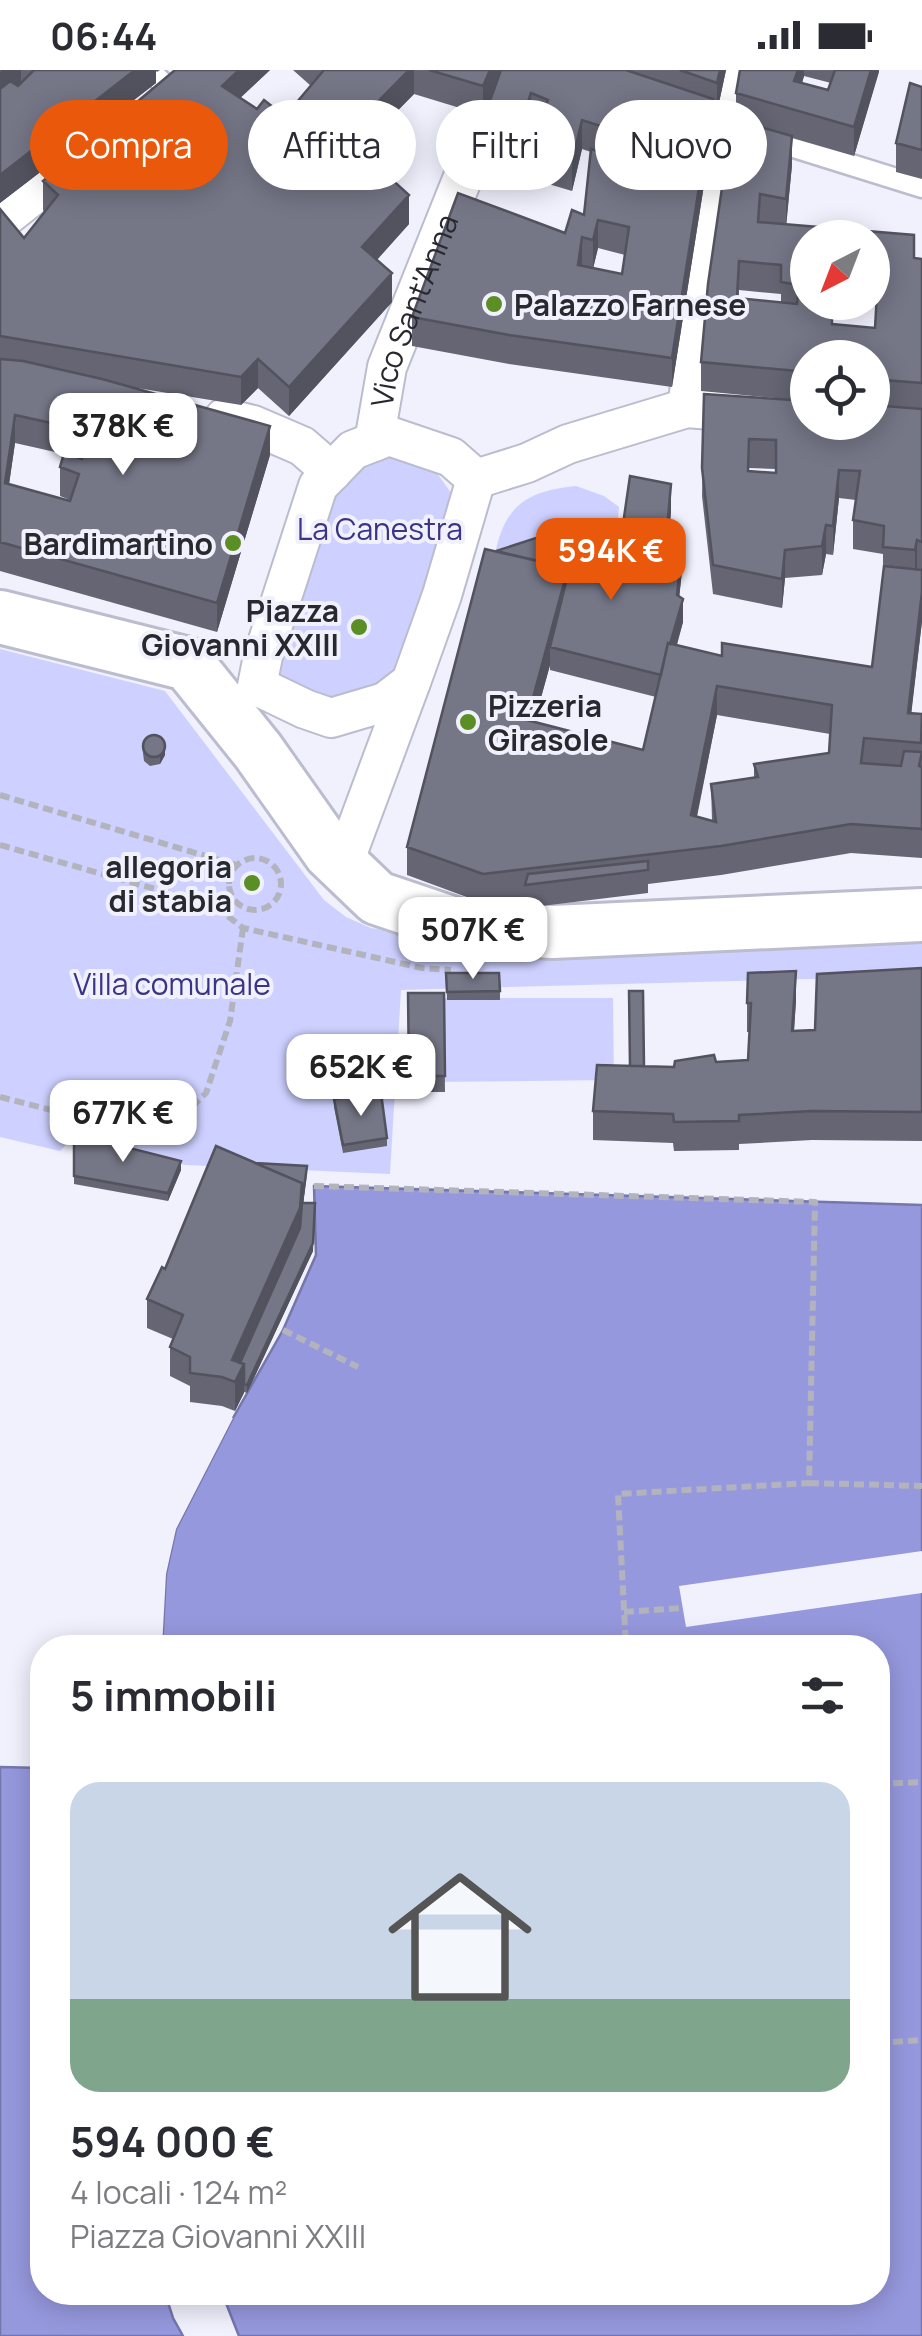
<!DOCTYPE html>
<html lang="it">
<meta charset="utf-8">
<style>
body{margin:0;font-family:Manrope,sans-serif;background:#f7f7f7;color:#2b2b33;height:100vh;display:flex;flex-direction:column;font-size:38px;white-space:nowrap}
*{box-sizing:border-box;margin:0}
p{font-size:32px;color:#7c7c81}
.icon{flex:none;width:55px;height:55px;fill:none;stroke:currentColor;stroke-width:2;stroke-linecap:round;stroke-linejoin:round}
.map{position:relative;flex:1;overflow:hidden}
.sheet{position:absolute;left:30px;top:1565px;width:860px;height:670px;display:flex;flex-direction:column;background:#fff;border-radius:40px;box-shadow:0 5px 25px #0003}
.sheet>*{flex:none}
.guide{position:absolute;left:30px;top:30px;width:862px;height:90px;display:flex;gap:20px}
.needle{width:65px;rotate:222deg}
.tools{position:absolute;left:790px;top:150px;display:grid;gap:20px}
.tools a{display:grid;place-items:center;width:100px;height:100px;border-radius:50%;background:#fff;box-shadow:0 5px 25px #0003;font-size:50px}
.price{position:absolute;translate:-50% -85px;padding:0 22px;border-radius:20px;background:#fff;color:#222;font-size:32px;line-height:65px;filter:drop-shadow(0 2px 5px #0008)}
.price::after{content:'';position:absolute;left:50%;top:60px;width:30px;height:22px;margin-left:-15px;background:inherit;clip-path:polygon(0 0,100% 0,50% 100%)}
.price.active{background:#ea580c;color:#fff}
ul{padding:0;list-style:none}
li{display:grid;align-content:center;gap:20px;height:530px;padding:0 40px}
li+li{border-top:2px solid #e1e1e2}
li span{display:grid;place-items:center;height:310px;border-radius:30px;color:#555}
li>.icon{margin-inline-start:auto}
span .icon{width:180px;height:180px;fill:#fffc;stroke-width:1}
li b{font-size:42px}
h2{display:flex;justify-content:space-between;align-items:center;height:120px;padding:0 40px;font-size:42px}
.tag{padding:0 35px;border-radius:45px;background:#fff;box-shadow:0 5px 25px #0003;font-size:35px;line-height:90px}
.tag.active{background:#ea580c;color:#fff}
.status{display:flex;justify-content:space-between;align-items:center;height:70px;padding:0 50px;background:#fff;direction:ltr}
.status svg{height:28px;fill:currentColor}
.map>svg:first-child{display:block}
</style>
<div class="status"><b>06:44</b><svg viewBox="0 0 49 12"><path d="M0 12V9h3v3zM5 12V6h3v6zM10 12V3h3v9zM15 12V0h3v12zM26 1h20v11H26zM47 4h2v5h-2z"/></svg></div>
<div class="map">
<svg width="922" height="2266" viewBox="0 0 922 2266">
<rect width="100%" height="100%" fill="#f0f1fd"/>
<path fill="#ced1ff" d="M361,385l51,4 19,6 26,36 -62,173 -33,16 -34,10 -61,-28 60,-183z
M576,416l28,10 15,11 -3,34 -11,23 -111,-3c8,-53 30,-70 82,-75z
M0,579l165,42 159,209 22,17 25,11 77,12 474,-15v51l-521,14 -11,184 -205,-9 -63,-17 -51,-8 -11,11 -60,-14z
M435,928h178l1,82 -179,2z"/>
<path fill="#9698de" stroke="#7576aa" stroke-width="2.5" d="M314,1116l608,19v1131h-683l-17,-43 656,-1v-644h-716l4,-74 10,-45 57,-111 50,-88 33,-75z
M0,1697l42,1v524l123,1 8,25 10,18h-183z"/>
<path fill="#f0f1fd" d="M228,1346l5,2 -57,111 -10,45 -4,73 -5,1 4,-74 10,-47z
M922,1481v42l-236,34 -7,-41z"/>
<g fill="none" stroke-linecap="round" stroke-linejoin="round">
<defs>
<path id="lane" d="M149,0l15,14
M765,68l157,49"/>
<g id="street">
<path d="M0,151l80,-63"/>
<path d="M687,338l36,-272 14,-66"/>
<path d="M224,348l29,7 49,21 30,26"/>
<path d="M389,366l62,21 25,22 -34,116 -31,87 -26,20 -54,16 -26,-9 -48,-23 6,-30 55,-170 35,-36z"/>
<path id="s1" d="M374,372l13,-75 119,-297"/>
<path d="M476,409l51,-16 41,-19 119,-36 121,10"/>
<path d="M343,795l68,-183"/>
</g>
<path id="secondary" d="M0,547l188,47 70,87 72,102 47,45 86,29 90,5 369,-17"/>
</defs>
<use href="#lane" stroke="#bbbcce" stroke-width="25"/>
<use href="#street" stroke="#bbbcce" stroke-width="42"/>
<use href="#secondary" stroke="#bbbcce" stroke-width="58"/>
<path stroke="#b2b3bd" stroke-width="6" stroke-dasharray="10 5" stroke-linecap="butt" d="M0,725l236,70
M0,775l215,61 28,22 179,40 29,2
M229 814a26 26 0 1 1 52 0a26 26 0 1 1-52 0Z
M0,1027l161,41 45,-45 24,-72 13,-93
M314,1116l501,16 -6,281 -191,11 8,154
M283,1260l75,37
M809,1413l113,3
M624,1542l59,-4
M878,1714l44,-2
M878,1973l44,-3"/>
<use href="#lane" stroke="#fff" stroke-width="20"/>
<use href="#street" stroke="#fff" stroke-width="38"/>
<use href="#secondary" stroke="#fff" stroke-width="52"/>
</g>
<path fill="#656573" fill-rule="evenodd" d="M0,0h160l-3,2 -1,-1v12l-156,120z
M175,0h95l-30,28 17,11 21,2 19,-9 14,-16 -18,-16h433l-9,42 -4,-2v18l-41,259 -163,-23 -97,-18v-29l153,-84 19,-18 7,-63 -9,-3 -10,42 -94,-28v-29l22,-60 -17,41 -69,-21 -46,46 6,23 35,61 -32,36 15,42 -103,114 -31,-28 -17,17 -110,-18 139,68 -53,177 -217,-61v-362l24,29 20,-26 -1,-2v-29zM598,178l27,7 -3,19 -29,-6zM15,373l49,11 -4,13v29l10,4v1l-61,-17z
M740,0h139l-25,86 -62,-18v27l-6,59 128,11v23l8,1v362l-11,92 11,1v144l-71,-5 -130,22 -73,9v9l-123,15v-10l-42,5 -76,-28v-28l78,-298 11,2 43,-14 81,14 10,-75 41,8 -1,45 13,4v29l-4,35 4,2v23l-6,23 45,11v-13l150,24 11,-97v-16l-30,-5v-29l3,-20 -17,-2 -6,57 -7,-1 -4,21 -37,3 -3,30 -69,-14 -11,-98 2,-102 101,7 -104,-10v-29l7,-78 24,-165 4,1v-27zM804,6l27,7 -3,7 -26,-7zM808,168h64v64h-13l18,2 -2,24 -43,-4v-22h-24zM739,220l42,4v8l-42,-3zM808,288h64v64h-64zM749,398l27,1v4l-27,-2zM550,595v5l106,27 -13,53 -109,-28zM717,645l113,19 -1,19 -75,11v14l-43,6 1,37 -15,-4z
M922,17v92l-26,-7v-29z
M142,675l23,10 -5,9 -10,2 -6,-5z
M922,898v173l-110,-1 -73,4v6l-65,1 -1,-8 -80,-3v-29l37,-45 44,1 74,-7 1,-28h-2v-29l49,-3 -2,31 21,-1z
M446,903l54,18v9h-53z
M408,923h36l1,99h-36z
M334,1029l53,39v8l-44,7 -9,-46z
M74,1064l107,36 -13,31 -94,-17z
M255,1093l52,11 -4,29 10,48 -66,142 -3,-1 -9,19 -13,-5 -32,-4v-16l-20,-10v-29l3,-8 -26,-11v-29l18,-30z"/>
<path fill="#52535e" d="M2,0h19v12l-21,18v-28z
M135,0h21v13l-156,120v-28z
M239,0h31l-48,45v-29z
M409,0h5v24l-61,62v-29z
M490,0h12l-19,45v-29z
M720,0h6l-9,42v-29z
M798,0h6v6l-10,34v-29z
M871,0h8v2l-25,84v-29z
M531,23v29l-8,-5z
M713,29v29l-41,259v-29z
M582,50v29l-10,42v-29z
M792,66v29l-6,63v-29z
M374,75v29l-8,-18z
M409,125v29l-47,52v-29z
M598,150v28l-5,21v-29z
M582,167v28l-4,29v-29z
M392,203v29l-103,114v-29z
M258,289v29l-17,17v-28z
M15,345v28l-10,69v-29z
M270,356v29l-53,177v-29z
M839,400v28l-6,57v-29z
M671,414v29l-4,44v-28z
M826,455v29l-4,21v-29z
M683,463v29l-6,56v-23z
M917,470v29l-2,9v-28z
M785,480v28l-3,30v-29z
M568,498v29l-18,50v18l-23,84v-29z
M922,522v29l-14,121v-29z
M683,529v23l-22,76v-23z
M717,616v29l-26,129v-29z
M165,677v8l-5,9v-8z
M796,901v29l-4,60v-29z
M181,1091v9l-13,31v-8z
M307,1096l-7,70 -56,128v29l-9,18v-29l-3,-22z
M315,1133l-2,48 -66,142v-8z"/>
<path fill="#757686" stroke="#52535e" stroke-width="2.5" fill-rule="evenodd" d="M34,0h101l-135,105v-86l10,-8 8,5z
M175,0h64l-17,16 35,23 7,-9 14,11 19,-9 27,-32h85l-56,57 21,18 -8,11 43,39 -47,52 30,26 -103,114 -31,-28 -17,18 -241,-41v-127l24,29 34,-43 -15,-14z
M429,0h61l-7,16z
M501,0h125l87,29 -41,259 -163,-23 -97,-18 46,-124 107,40 7,-23 12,5 7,-66 41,13 4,-25 -54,-17 -10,42 -94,-28zM531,23l17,7 -8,23 -17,-6zM598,150l31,7 -7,47 -44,-9 4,-28 11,3z
M680,0h40l-3,13z
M740,0h58l-4,11 34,9 7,-20h36l-17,57 -118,-34z
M910,13l12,4v63l-26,-7z
M732,49l60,17 -6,63 -26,-5 -2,28 156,13v23l8,1v124l-50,-4v-21h-64v14l-107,-10 7,-78zM808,168h64v37h6l-3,53 -43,-4v-22h-24zM739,191l42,4v17l18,3 -2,19 -60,-6z
M0,289l23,2 79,18 168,47 -53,177 -217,-61zM15,345l77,17 -10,27 -18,-6 -4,14 19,7 -9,27 -65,-18z
M704,324l104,7v21h64v-17l50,4v133l-5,-2 -2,10 -32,-3 1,-21 -31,-6 7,-49 -21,-1 -6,56 -7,-1 -4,21 -37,4 -3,29 -69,-14 -11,-97zM749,369l27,1v33l-28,-2z
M630,406l41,8 -4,45 16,4 -3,26 -60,-14z
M539,467l81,14 60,14 -3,30 6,4 -13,45 -2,-1 -7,32 -111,-28 18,-73v-6l-72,-17z
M485,479l83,19 -41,152 116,30 25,-107 54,13v-13l150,24 12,-101 38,4v22l-14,121 14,1 -1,29 -57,-5 -3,25 40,3 3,-15 18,1 -3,14 3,1v62l-71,-5 -130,22 -238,28 -76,-27zM717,616l115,19 -3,48 -75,11 4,13 -47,7 5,38 -25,-7z
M143 676a11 11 0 1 1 22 0a11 11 0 1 1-22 0Z
M648,791v9l-123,15 3,-11z
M922,898v144l-110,-1 -73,4v6l-65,1 -1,-8 -80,-3 4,-46 77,2 1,-6 39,-6 2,7 32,-2 3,-57h-4l1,-30 48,-2 -4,60 23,-1 2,-56z
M446,903h53l1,18 -53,1z
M629,921h14l1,75h-14z
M408,923h36l1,83h-36z
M381,1023l6,45 -44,7 -9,-46z
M74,1064l107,27 -13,32 -94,-17z
M216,1076l86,37 -2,25 -68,152 12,4 -9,18 -13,-5 -32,-4v-16l-20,-10 13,-32 -36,-16 15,-32 3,2z
M255,1093l52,3 -5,37v-20z
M302,1133h13l-2,40 -66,142 -3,-1v-20l-4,-1 60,-135z"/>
<g fill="#5b8e25" stroke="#f0f1fd" stroke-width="4">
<circle cx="494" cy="234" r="10"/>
<circle cx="233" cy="473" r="10"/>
<circle cx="359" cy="557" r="10"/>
<circle cx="468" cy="652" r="10"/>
<circle cx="252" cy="813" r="10"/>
</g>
<g text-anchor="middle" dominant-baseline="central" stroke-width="8" stroke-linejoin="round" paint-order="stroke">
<g font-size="30" font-weight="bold" fill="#28282f" stroke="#f0f1fd" text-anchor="end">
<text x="514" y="234" text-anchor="start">Palazzo Farnese</text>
<text x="213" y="473">Bardimartino</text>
<text x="339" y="540">Piazza<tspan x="339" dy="34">Giovanni XXIII</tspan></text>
<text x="488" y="635" text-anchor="start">Pizzeria<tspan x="488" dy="34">Girasole</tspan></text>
<text x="232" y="796">allegoria<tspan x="232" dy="34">di stabia</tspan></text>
</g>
<g font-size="30" fill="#28282f" stroke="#f0f1fd">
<text stroke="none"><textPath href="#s1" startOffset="138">Vico Sant'Anna</textPath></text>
</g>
<g font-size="30" fill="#3b3485" stroke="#f0f1fd">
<text x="380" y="458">La Canestra</text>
<text x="172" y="913">Villa comunale</text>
</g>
</g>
</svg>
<div class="tools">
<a><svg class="needle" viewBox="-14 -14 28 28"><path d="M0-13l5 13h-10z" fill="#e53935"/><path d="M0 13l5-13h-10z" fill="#7c7c81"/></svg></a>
<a><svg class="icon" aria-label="locate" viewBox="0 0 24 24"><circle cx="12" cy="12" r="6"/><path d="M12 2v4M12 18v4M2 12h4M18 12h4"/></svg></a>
</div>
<b class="price" style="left:123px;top:408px">378K €</b>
<b class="price active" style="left:611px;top:533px">594K €</b>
<b class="price" style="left:473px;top:912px">507K €</b>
<b class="price" style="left:361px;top:1049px">652K €</b>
<b class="price" style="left:123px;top:1095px">677K €</b>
<div class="guide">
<a class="tag active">Compra</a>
<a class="tag">Affitta</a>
<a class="tag">Filtri</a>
<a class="tag">Nuovo</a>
</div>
<section class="sheet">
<h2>5 immobili<svg class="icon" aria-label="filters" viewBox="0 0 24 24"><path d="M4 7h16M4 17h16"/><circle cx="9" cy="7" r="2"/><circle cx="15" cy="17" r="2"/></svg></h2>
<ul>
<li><span style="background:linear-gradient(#c9d6e8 70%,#7fa58c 0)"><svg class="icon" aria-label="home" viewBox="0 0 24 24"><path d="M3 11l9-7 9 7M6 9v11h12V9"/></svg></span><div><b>594 000 €</b><p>4 locali · 124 m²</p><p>Piazza Giovanni XXIII</p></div></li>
</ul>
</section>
</div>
